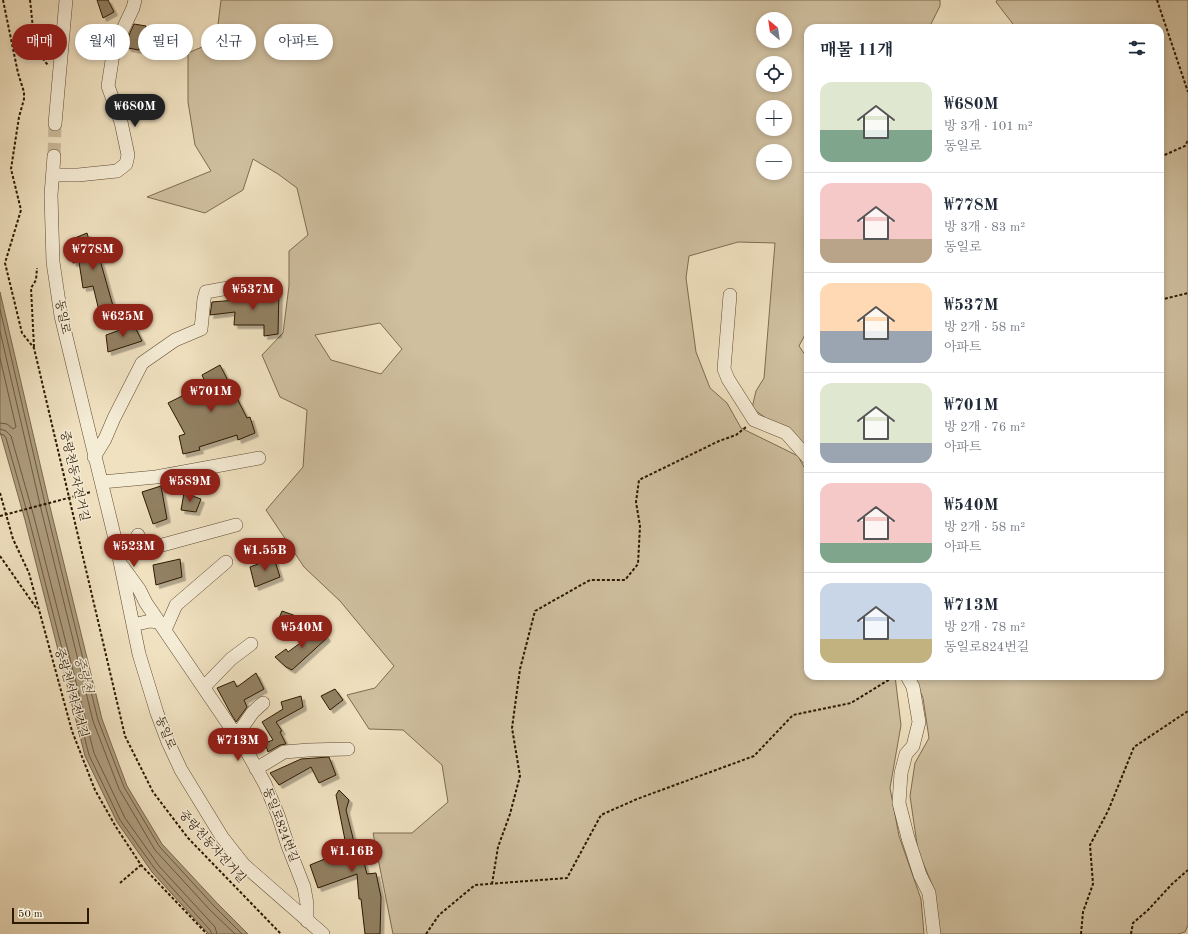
<!DOCTYPE html>
<html lang="ko">
<meta charset="utf-8">
<style>
body{margin:0;font-family:"Old Standard TT","Noto Serif KR",serif;background:#f6f6f7;color:#1f2937;height:100vh;display:flex;flex-direction:column;font-size:15px;white-space:nowrap}
*{box-sizing:border-box;margin:0}
p{font-size:13px;color:#747a83}
.icon{flex:none;width:22px;height:22px;fill:none;stroke:currentColor;stroke-width:2;stroke-linecap:round;stroke-linejoin:round}
.map{position:relative;flex:1;overflow:hidden}
.panel{position:absolute;left:804px;top:24px;width:360px;height:656px;display:flex;flex-direction:column;background:#fff;border-radius:12px;box-shadow:0 2px 6px #0003}
.panel>*{flex:none}
.hud{position:absolute;left:12px;top:24px;width:380px;height:36px;display:flex;gap:8px}
.needle{width:26px;rotate:331deg}
.tools{position:absolute;left:756px;top:12px;display:grid;gap:8px}
.tools a{display:grid;place-items:center;width:36px;height:36px;border-radius:50%;background:#fff;box-shadow:0 2px 6px #0003;font-size:20px}
.scale{position:absolute;left:12px;bottom:10px;width:77px;box-sizing:border-box;padding-left:4px;border:2px solid #2d1800;border-top:0;font-size:11px;line-height:14px;white-space:nowrap;color:#2d1800;-webkit-text-stroke:3px #f5ecd6;paint-order:stroke}
.price{position:absolute;translate:-50% -34px;padding:0 9px;border-radius:14px;background:#8f2418;color:#fff;font-size:13px;line-height:26px;filter:drop-shadow(0 1px 2px #0008)}
.price::after{content:'';position:absolute;left:50%;top:24px;width:12px;height:9px;margin-left:-6px;background:inherit;clip-path:polygon(0 0,100% 0,50% 100%)}
.price.on{background:#222;color:#fff}
ul{padding:0;list-style:none}
li{display:flex;align-items:center;gap:12px;height:100px;padding:0 16px}
li+li{border-top:1px solid #e0e1e3}
li span{display:grid;place-items:center;flex:none;width:112px;height:80px;border-radius:12px;color:#555}
li>.icon{margin-inline-start:auto}
span .icon{width:48px;height:48px;fill:#fffc;stroke-width:1}
li b{font-size:17px}
h2{display:flex;justify-content:space-between;align-items:center;height:48px;padding:0 16px;font-size:17px}
.tag{padding:0 14px;border-radius:18px;background:#fff;box-shadow:0 2px 6px #0003;font-size:14px;line-height:36px}
.tag.on{background:#8f2418;color:#fff}
.map>svg:first-child{display:block}
</style>
<div class="map">
<svg width="1188" height="934" viewBox="0 0 1188 934">
<defs>
<filter id="shadow"><feDropShadow dx="3.5" dy="3.5" stdDeviation="0" flood-color="#0004"/></filter>
</defs>
<rect width="100%" height="100%" fill="#f0e1c0"/>
<filter id="stains"><feTurbulence type="fractalNoise" baseFrequency=".005" numOctaves="4"/><feColorMatrix values="0 0 0 0 .2 0 0 0 0 .09 0 0 0 0 .02 0 0 0 .5 -.17"/></filter>
<radialGradient id="worn" r=".72"><stop offset=".6" stop-color="#630" stop-opacity="0"/><stop offset="1" stop-color="#630" stop-opacity=".3"/></radialGradient>
<path fill="#cfbf9f" stroke="#7e6c50" fill-rule="evenodd" d="M221,0h719v6l-11,22h-121v301l-9,17 9,13v90l-56,-41 4,-17 8,-13 11,-135 -37,-1 -49,14 -3,22 10,74 14,36 17,15 14,25 57,28 10,18v202h87l6,49 -11,63 9,48 22,63 3,35h-531l-20,-101h39l36,-31 -6,-37 -39,-35 -34,-1 -22,-34 28,-7 19,-22 -54,-65 -36,-34 -38,-57 37,-43 4,-57 -27,-13 -18,-42 21,-22 6,-47v-35l19,-16 -11,-47 -19,-14 -25,-15 -10,31 -38,23 -58,-16 64,-26 -16,-26 -7,-43v-49l28,-12zM763,19h22v22h-22zM763,63h22v22h-22zM763,107h22v22h-22zM763,151h22v22h-22zM380,323l22,26 -21,25 -50,-14 -16,-25z
M997,0h191v925l-3,7 -7,2h-240l-4,-45 -16,-38 -8,-55 5,-33 14,-25 -6,-40 -9,-22h246v-648h-144l-20,-26z"/>
<path fill="#ae9d7f" stroke="#7a684c" d="M0,292l50,215 52,212 25,67 35,58 55,59 31,31h-39l-7,-7 -50,-55 -35,-50 -32,-66 -60,-236 -25,-88z"/>
<g fill="none" stroke-linecap="round" stroke-linejoin="round">
<path stroke="#6e5a40" stroke-width="1" d="M0,309l46,199 52,212 26,67 35,59 55,60 28,28
M0,331l41,178 52,212 26,68 36,61 55,60 25,24
M0,358l16,69 -3,2 -6,-5 -7,-1
M0,429l6,2 5,5 23,81 60,236 31,65 34,48 56,61 2,7
M0,434l4,1 2,3 23,81 60,236 31,65 35,49 55,61 2,4"/>
</g>
<path fill="#928164" stroke="#2d1800" filter="url(#shadow)" d="M97,0h11l6,12 -11,6z
M134,24l12,2 -7,24 -11,-2 -3,-4z
M87,233l4,14 19,-2 1,14 -11,1 15,53 -14,6 -8,-33 -10,2 -4,-26 -6,1 -3,-23z
M279,289l-1,45 -14,2v-11h-30l1,-13 -25,3 2,-13 24,-2 1,-5 1,-1 25,4v-8z
M134,325l8,16 -34,11 -2,-17z
M220,365l27,53 3,-1 5,16 -17,7 -1,-5 -38,12 1,3 -17,4 -4,-18 6,-2 -17,-31 38,-19 -4,-9z
M161,486l6,33 -14,5 -11,-32z
M184,493l17,6 -5,13 -15,-2z
M274,558l6,19 -25,10 -5,-20z
M180,559l2,18 -26,8 -3,-20z
M282,611l14,5 -8,14 -13,-2z
M319,626l8,12 -35,32 -6,-3 -11,-10 11,-8 2,3 19,-14 -2,-2z
M256,673l8,16 -20,11 3,7 -11,15 -6,-10 -13,-24 17,-7 3,6z
M335,689l8,11 -13,10 -9,-14z
M301,696l2,11 -27,15 6,9 -2,1 6,12 -6,1 -12,7 -3,-9 8,-3 -11,-18 21,-13 -2,-7z
M329,757l7,18 -17,8 -8,-16 -32,18 -9,-12 31,-14z
M339,790l10,10 -3,10 9,36 4,-2 8,30 9,-1 5,24 -1,37h-15l-4,-35h-2l-2,-25 -39,14 -8,-23 37,-15 -11,-55z"/>
<g fill="none" stroke-linecap="round" stroke-linejoin="round">
<path stroke="#c9b99a" stroke-width="13" stroke-dasharray="13 6" stroke-linecap="butt" d="M54,156l1,-32"/>
<defs>
<path id="minor" d="M55,124l11,-124
M54,156l-3,39 2,67 8,54 56,231 22,107 18,59 11,29 13,28 41,67 22,28 79,69
M53,175h25l39,-4 9,-7 2,-9 -7,-33 -13,-36 6,-38 19,-40 2,-8
M730,295l-6,74 4,10 26,41 32,13 22,25
M94,457l11,-18 9,-21 28,-55 33,-23 26,-11 3,-30 2,-7 44,-8
M102,482l54,-5 103,-19
M138,535l2,8 15,4 81,-22
M123,567l16,22 7,14 13,19
M133,625l17,-4 9,1 87,128 19,34 13,31 10,31 16,41 3,17v17
M165,630l11,-25 50,-43
M907,676l6,11 6,35 -6,24 -7,8 -5,19 -2,30 9,35 12,37 9,18 5,41
M204,687l27,-28 20,-15
M236,736l17,-24 10,-9
M246,750l11,-10
M256,769l28,-17 25,-2 39,-1"/>
</defs>
<use href="#minor" stroke="#5e4a30" stroke-width="14"/>
<path stroke="#2d1800" stroke-width="2" stroke-dasharray="3 2" stroke-linecap="butt" d="M3,0l15,73 6,19v7l-5,18 -8,52 10,41 -16,53 17,70 12,15 91,388 28,56 35,46 93,96
M30,0c3,23 2,49 19,66
M1157,0l31,92
M1160,157l25,-11 3,-6
M1160,300l28,-7
M1160,320l2,5 -2,14
M34,347l-3,-59 5,-8 1,-12
M0,493l13,46 16,34 43,158 23,59 21,37 25,38 66,69
M87,493l4,-1
M0,556l37,53
M120,883l21,-18
M492,884l6,-37 12,-33 10,-38 -8,-48 8,-59 15,-58 55,-31h35l13,-16 2,-38 -4,-24 3,-22 80,-39 17,-6 10,-8
M426,934l13,-19 36,-30 92,-7 34,-63 36,-16 117,-43 39,-41 58,-12 44,-27
M1081,934l2,-22 10,-28 -3,-39 18,-34 26,-64 54,-36
M1131,934l2,-11 15,-13 24,-26 16,-14"/>
<use href="#minor" stroke="#f5ecd6" stroke-width="13"/>
<path stroke="#2d1800" stroke-width="2" stroke-dasharray="3 2" stroke-linecap="butt" d="M0,516l87,-23"/>
</g>
<g text-anchor="middle" dominant-baseline="central" stroke-width="3" stroke-linejoin="round" paint-order="stroke">
<g font-size="12" fill="#2d1800" stroke="#f5ecd6">
<text transform="translate(62 317) rotate(79)">동일로</text>
<text transform="translate(74 476) rotate(77)">중랑천동자전거길</text>
<text transform="translate(71 693) rotate(74)">중랑천서자전거길</text>
<text transform="translate(165 733) rotate(68)">동일로</text>
<text transform="translate(280 825) rotate(69)">동일로824번길</text>
<text transform="translate(212 847) rotate(48)">중랑천동자전거길</text>
</g>
<g font-size="13" font-style="italic" fill="#614d33" stroke="#f5ecd6">
<text transform="translate(83 675) rotate(75)">중랑천</text>
</g>
</g>
<rect width="100%" height="100%" filter="url(#stains)"/>
<rect width="100%" height="100%" fill="url(#worn)"/>
</svg>
<div class="tools">
<a><svg class="needle" viewBox="-14 -14 28 28"><path d="M0-13l5 13h-10z" fill="#e53935"/><path d="M0 13l5-13h-10z" fill="#747a83"/></svg></a>
<a><svg class="icon" aria-label="locate" viewBox="0 0 24 24"><circle cx="12" cy="12" r="6"/><path d="M12 2v4M12 18v4M2 12h4M18 12h4"/></svg></a>
<a>+</a>
<a>−</a>
</div>
<div class="scale">50 m</div>
<b class="price on" style="left:135px;top:128px">₩680M</b>
<b class="price" style="left:93px;top:271px">₩778M</b>
<b class="price" style="left:253px;top:311px">₩537M</b>
<b class="price" style="left:123px;top:338px">₩625M</b>
<b class="price" style="left:211px;top:413px">₩701M</b>
<b class="price" style="left:190px;top:503px">₩589M</b>
<b class="price" style="left:134px;top:568px">₩523M</b>
<b class="price" style="left:265px;top:572px">₩1.55B</b>
<b class="price" style="left:302px;top:649px">₩540M</b>
<b class="price" style="left:238px;top:762px">₩713M</b>
<b class="price" style="left:352px;top:873px">₩1.16B</b>
<div class="hud">
<a class="tag on">매매</a>
<a class="tag">월세</a>
<a class="tag">필터</a>
<a class="tag">신규</a>
<a class="tag">아파트</a>
</div>
<section class="panel">
<h2>매물 11개<svg class="icon" aria-label="filters" viewBox="0 0 24 24"><path d="M4 7h16M4 17h16"/><circle cx="9" cy="7" r="2"/><circle cx="15" cy="17" r="2"/></svg></h2>
<ul>
<li><span style="background:linear-gradient(#dfe7d0 60%,#7fa58c 0)"><svg class="icon" aria-label="home" viewBox="0 0 24 24"><path d="M3 11l9-7 9 7M6 9v11h12V9"/></svg></span><div><b>₩680M</b><p>방 3개 · 101 m²</p><p>동일로</p></div></li>
<li><span style="background:linear-gradient(#f6c9c9 70%,#b9a48a 0)"><svg class="icon" aria-label="home" viewBox="0 0 24 24"><path d="M3 11l9-7 9 7M6 9v11h12V9"/></svg></span><div><b>₩778M</b><p>방 3개 · 83 m²</p><p>동일로</p></div></li>
<li><span style="background:linear-gradient(#ffd9b3 60%,#9aa5b1 0)"><svg class="icon" aria-label="home" viewBox="0 0 24 24"><path d="M3 11l9-7 9 7M6 9v11h12V9"/></svg></span><div><b>₩537M</b><p>방 2개 · 58 m²</p><p>아파트</p></div></li>
<li><span style="background:linear-gradient(#dfe7d0 75%,#9aa5b1 0)"><svg class="icon" aria-label="home" viewBox="0 0 24 24"><path d="M3 11l9-7 9 7M6 9v11h12V9"/></svg></span><div><b>₩701M</b><p>방 2개 · 76 m²</p><p>아파트</p></div></li>
<li><span style="background:linear-gradient(#f6c9c9 75%,#7fa58c 0)"><svg class="icon" aria-label="home" viewBox="0 0 24 24"><path d="M3 11l9-7 9 7M6 9v11h12V9"/></svg></span><div><b>₩540M</b><p>방 2개 · 58 m²</p><p>아파트</p></div></li>
<li><span style="background:linear-gradient(#c9d6e8 70%,#c2b280 0)"><svg class="icon" aria-label="home" viewBox="0 0 24 24"><path d="M3 11l9-7 9 7M6 9v11h12V9"/></svg></span><div><b>₩713M</b><p>방 2개 · 78 m²</p><p>동일로824번길</p></div></li>
</ul>
</section>
</div>
